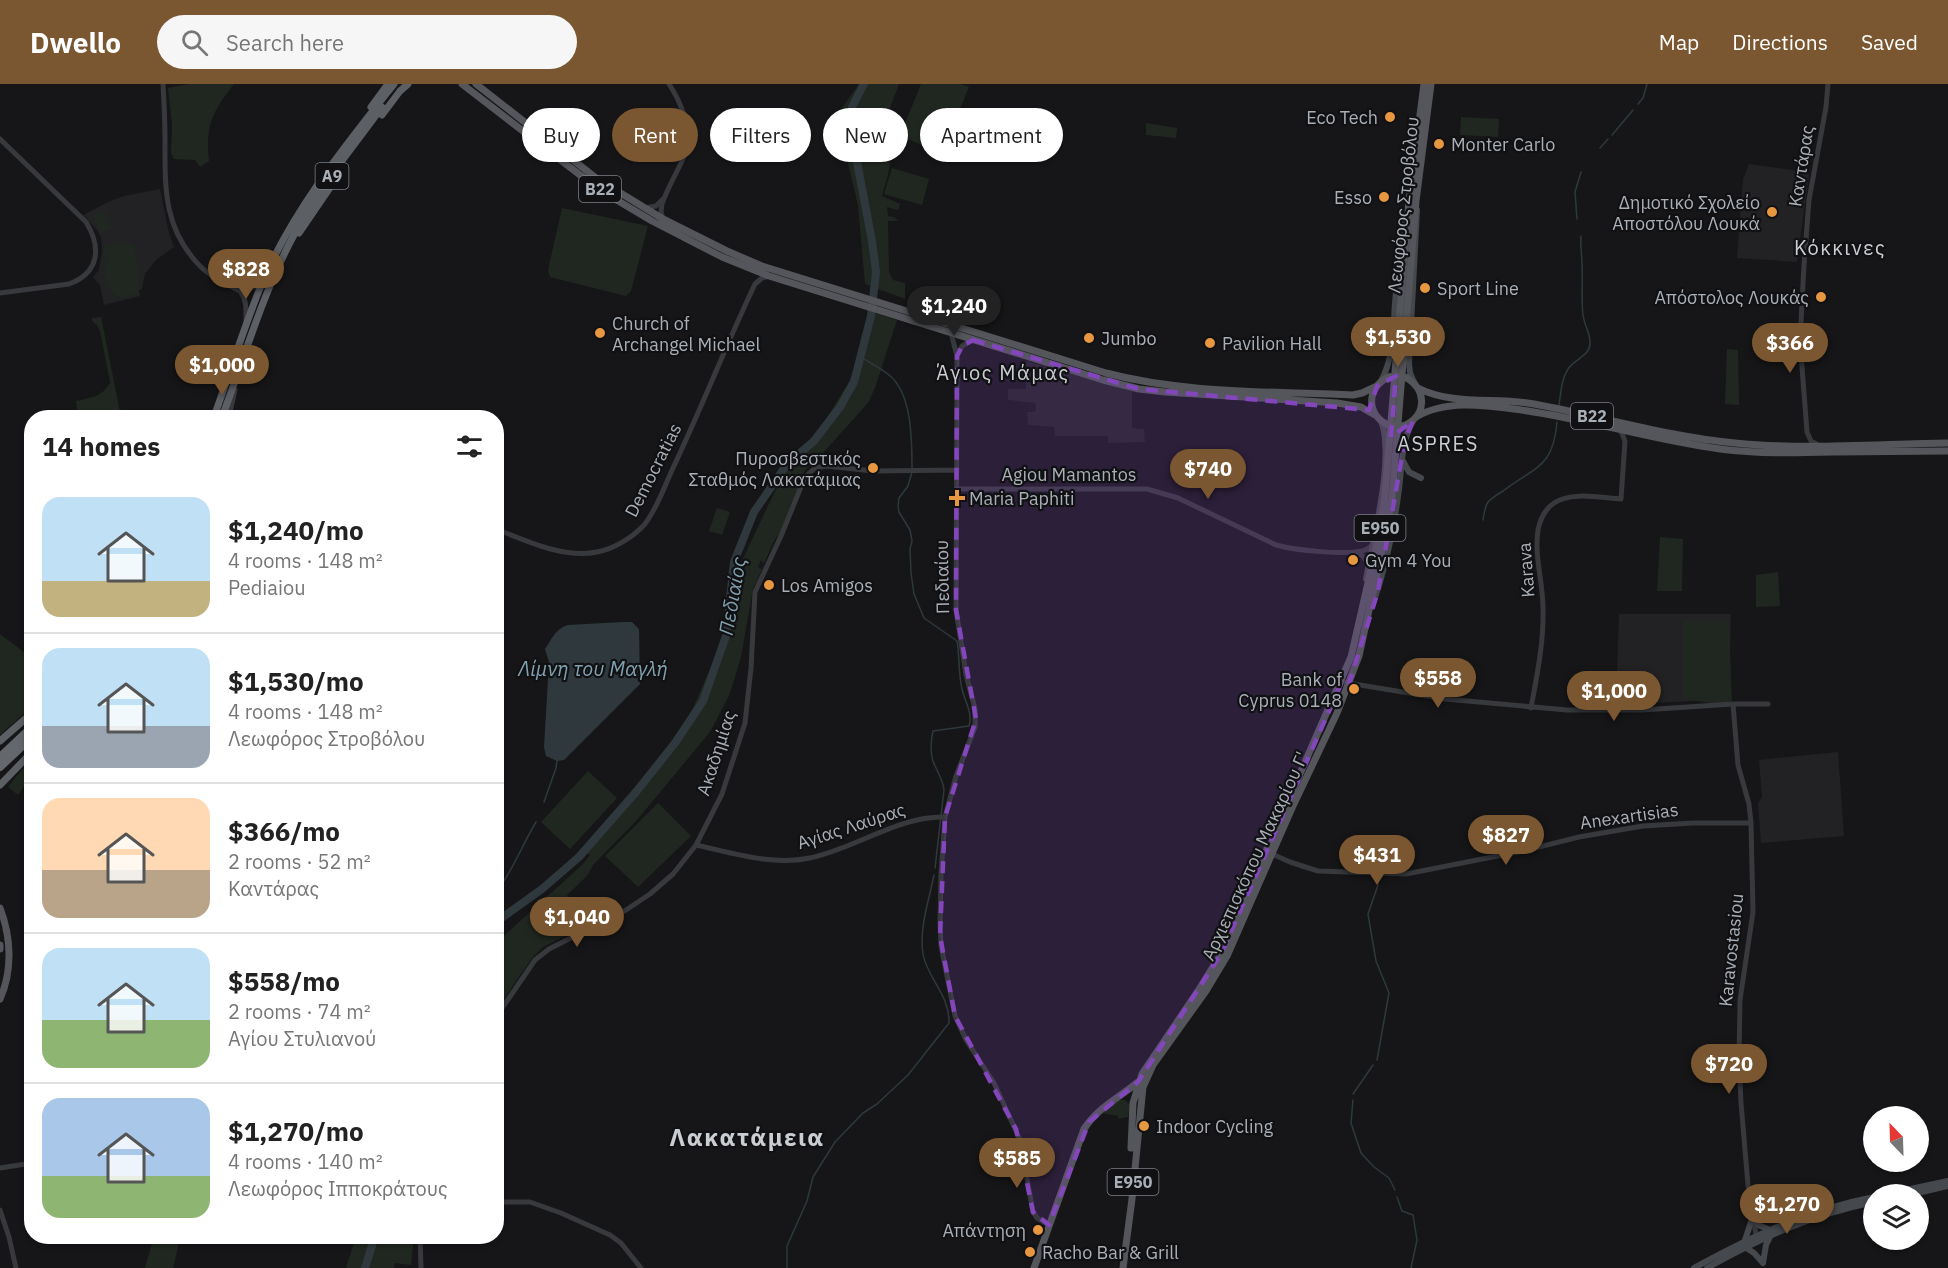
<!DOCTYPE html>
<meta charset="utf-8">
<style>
body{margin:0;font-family:"IBM Plex Sans",sans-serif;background:#f6f6f6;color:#222;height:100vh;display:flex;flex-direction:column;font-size:22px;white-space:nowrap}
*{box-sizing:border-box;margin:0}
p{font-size:20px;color:#767676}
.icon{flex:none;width:33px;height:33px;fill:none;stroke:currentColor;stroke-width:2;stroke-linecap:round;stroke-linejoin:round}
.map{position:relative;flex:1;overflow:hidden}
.sheet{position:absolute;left:24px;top:326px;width:480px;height:834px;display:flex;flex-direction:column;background:#fff;border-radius:24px;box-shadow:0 2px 4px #0004}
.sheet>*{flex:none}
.banner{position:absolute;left:522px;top:24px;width:570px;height:54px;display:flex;gap:12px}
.needle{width:39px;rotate:337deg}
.controls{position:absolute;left:1863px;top:1022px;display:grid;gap:12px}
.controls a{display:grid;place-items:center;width:66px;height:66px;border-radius:50%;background:#fff;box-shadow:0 2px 4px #0004;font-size:30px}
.price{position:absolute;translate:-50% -51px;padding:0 14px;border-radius:21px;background:#7a5730;color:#fff;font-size:20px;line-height:39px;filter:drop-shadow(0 2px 3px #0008)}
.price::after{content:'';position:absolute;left:50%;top:36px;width:18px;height:14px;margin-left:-9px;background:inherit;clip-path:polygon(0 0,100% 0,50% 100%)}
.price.on{background:#222;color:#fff}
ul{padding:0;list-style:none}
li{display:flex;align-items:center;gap:18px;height:150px;padding:0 18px}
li+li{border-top:2px solid #e0e0e0}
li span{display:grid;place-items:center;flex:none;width:168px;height:120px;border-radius:18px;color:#555}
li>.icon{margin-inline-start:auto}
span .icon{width:72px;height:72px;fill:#fffc;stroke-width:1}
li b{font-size:26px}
h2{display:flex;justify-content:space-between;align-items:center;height:72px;padding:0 18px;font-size:26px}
.pill{padding:0 21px;border-radius:27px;background:#fff;box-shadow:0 2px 4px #0004;font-size:21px;line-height:54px}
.pill.on{background:#7a5730;color:#fff}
header{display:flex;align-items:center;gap:36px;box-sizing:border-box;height:84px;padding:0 30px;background:#7a5730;color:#fff}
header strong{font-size:28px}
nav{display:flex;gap:33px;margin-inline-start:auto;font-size:21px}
.search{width:420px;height:54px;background:#f6f6f6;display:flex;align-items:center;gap:15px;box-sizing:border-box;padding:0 21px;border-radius:33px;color:#767676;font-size:22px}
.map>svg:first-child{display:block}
</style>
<header>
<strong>Dwello</strong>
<div class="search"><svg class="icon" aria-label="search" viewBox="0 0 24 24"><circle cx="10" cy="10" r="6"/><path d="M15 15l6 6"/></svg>Search here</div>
<nav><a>Map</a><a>Directions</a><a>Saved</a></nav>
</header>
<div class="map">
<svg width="1948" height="1184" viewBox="0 0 1948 1184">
<rect width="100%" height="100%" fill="#161618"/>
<path fill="#222225" d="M1749,80l57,8 3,3 -12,87 -60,-4 6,-79z
M160,105l9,44 5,14 -18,13 -11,14 -3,15 -3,1 1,6 -36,9 -4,-20 -7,-8 6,-7 3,-19 -1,-14 -5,-8 -13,-14 27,-14 14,-5z
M1026,277l106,30v37l12,1 1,13 -37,1v-7h-53l-1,-9 -26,-2 -1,-13h6l3,-2 -1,-7 -27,-3v-11h18z
M1619,530h112l-2,85 -113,6z
M1838,668l6,84 -83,7 -3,-40 4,-6 -3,-37z"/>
<path fill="#202720" d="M189,0h45c-21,27 -29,41 -25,77l-9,6 -5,-7 -21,-1 -3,-6 1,-28 -4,-37z
M859,0h40l-18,48c14,30 9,34 1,64l18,8 -2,6 -11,-3 1,9 6,1 4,4h-10l1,51 4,8 12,3v16l-40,-15 -7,-79 -17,-70 -2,-23z
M921,0h39l9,3 -27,66 -42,-17z
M1461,33l38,2 -1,18 -38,-2z
M1146,39l31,5 -1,10 -30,-3z
M892,84l37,11 -7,26 -38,-11z
M562,124l86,18 -17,65 -5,5 -76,-19 -2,-7z
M105,127l6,18 -11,4 -7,-18z
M120,157l14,5 4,23v24l-15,6c-23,-10 -17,-30 -19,-52z
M875,229l22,7 -22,68 -7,15 -46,51 -17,16 -25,63 -5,6 -11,24 -2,1 1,-2 -2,-2 -3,7 4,2 -9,20 -12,68 -12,39 -19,36 -73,88 -44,45 -6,11 -20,19 26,27 -50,25 -11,11 -35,51v-67l86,-78 7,-9 -3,-2 61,-72 30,-38 50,-116 8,-52 4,-10 35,-74 14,-24 24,-26 46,-76 4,-28z
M101,233l20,100h-43l-2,-16c15,-3 28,-5 34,-19l-10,-51 -3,-6 -5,-4v-3z
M1727,265l11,1 1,55 -14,-1z
M717,424l13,4 -8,23 -13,-4z
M1660,453l23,2 -1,52h-25z
M1778,488l2,34 -24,1v-32z
M1683,537h46l3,85 -49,-7z
M0,550l32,24 -1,49 -31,28z
M31,675v17l-13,19 -10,-8z
M588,687l29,27 -47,51 -29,-27z
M658,719l33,33 -53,51 -33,-31z
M1117,1016h8l5,5 -2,12 -10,2v-3l-17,-3z
M154,1152h14l12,3 -7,29h-28z
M356,1152h58l-3,29 -16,-2 -1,5h-48z"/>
<path fill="#2f393d" d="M623,538h9l7,7 1,55 -76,76 -7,1 -11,-5 -2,-9 5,-85 -4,-13c6,-9 11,-21 23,-24z"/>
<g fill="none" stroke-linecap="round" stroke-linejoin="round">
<path stroke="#2f393d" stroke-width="1.5" d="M1638,20l5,-6 4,-14
M1612,51l21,-25
M1600,64l8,-9
M1577,135l-2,-27 6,-20
M861,273c9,6 20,11 28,18 23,18 23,65 23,93
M1559,321c2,-12 2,-25 9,-36 6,-10 23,-13 22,-27 0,-9 -6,-18 -7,-27 -2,-17 0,-34 -1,-51 0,-10 -2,-18 -1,-28
M912,388l-4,14 -9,12 -1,8 1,6 11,18 2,11 -2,8 1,24 3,21 10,24 33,23c3,16 1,32 5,48 3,13 11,24 7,37l-36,5c-2,8 -3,21 0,30 4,11 10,18 11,29l-9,78
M1483,436c1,-6 2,-14 5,-18 4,-4 10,-8 15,-11 32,-25 50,-22 54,-69
M544,718l12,-34 1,-7
M496,808c17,-21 26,-47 40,-70
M1377,976l12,-67 -13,-32 -8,-47 10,-29
M1353,1010l20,-29
M1353,1016l-2,23 10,30 13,14 15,11 6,12
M1397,1113l5,14 11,4 4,25 -6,28
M787,1184v-22l20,-45 6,-24 22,-35 28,-29 14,-9 31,-29 41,-52c1,-28 -22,-45 -26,-69 -4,-27 6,-53 11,-79"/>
<path stroke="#2f393d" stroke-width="8" d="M496,838l46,-33 37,-32 57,-65 39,-49 28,-42 23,-65 8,-74 20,-50 33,-48 27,-23 26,-34 14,-25 17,-66 5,-44 -4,-31 -22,-116 2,-18 12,-23
M365,1184l10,-32"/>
<path stroke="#37393d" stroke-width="5" d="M163,0c1,18 2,37 2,55 0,49 -2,90 36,128 11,11 26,17 39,24 7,9 6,19 6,30
M0,55l86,83c16,26 13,51 -17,62l-69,9
M646,124l10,-2 7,-7
M663,135l-2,-7 1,-8c5,-15 13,-28 20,-43 11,-27 2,-54 -13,-77
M236,203l15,1 11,-6
M951,249l6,23v22l-1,232 10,65 9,34v18l-19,49 -11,41 -4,56 -1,49 1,24 14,70 11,24 28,43 26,57 13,72 4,6 12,7
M958,270l4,-8 11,-6
M229,333l6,-27
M1818,361l-7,-4 -4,-9 -7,-91 4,-76 5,-65 17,-93 2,-23
M957,405h190l31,9 98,47c18,5 71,11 89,5 4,-1 5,-3 8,-6
M496,445c31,12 68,30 101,23 17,-3 36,-15 47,-27 12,-14 21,-40 29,-57 29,-61 53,-123 82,-184l7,-6 7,-2
M1356,469l7,3 5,8
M1342,598l103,17 122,11h75l91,-6h35
M1733,620l5,61 11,39 2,19 2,89 -13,88 -1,59 2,44 7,82 8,50
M1531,624c6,-33 13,-66 12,-100 0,-26 -9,-52 -5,-78 2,-10 7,-21 16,-27 17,-12 48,-5 67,-4l4,-58 -5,-12
M696,761c37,8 76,21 114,13 44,-9 91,-43 135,-41
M1270,769l20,9 28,9 88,3 117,-23 56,-14 64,-11 50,-3h58
M496,933l39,-57 14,-11 77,-39 24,-16 23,-20 23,-29 26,-51 23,-71 6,-55 4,-76 26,-56 24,-59 10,-9 12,-2 46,5 84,-1
M0,1084l32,-5
M496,1118h34l31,11 49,22 11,8 20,25
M0,1126l9,27 7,31
M420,1152l1,32"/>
<path stroke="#45484c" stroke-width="6" d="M1381,297c13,-24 12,-51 14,-78 2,-27 5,-53 9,-80
M1415,300l-5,-11 -1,-10 8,-153
M1403,377l6,11 12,6
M1366,495c7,-38 29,-124 15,-158
M1372,523c13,-37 22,-78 27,-118 3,-23 2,-47 14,-68
M1887,1110l61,-13
M1913,1110l35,-8
M1752,1135l6,6 10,4
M1745,1156l7,-21
M1745,1163l9,6 9,10
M1763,1179l3,-18 5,-10
M1694,1184c59,-32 113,-58 180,-71
M1707,1184c56,-31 104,-53 167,-66"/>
<path stroke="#54565b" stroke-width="7" d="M462,0l118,91 35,24 37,22 70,36 47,19 334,104 36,9 26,3 172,11 24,4 14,8
M476,0l120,94 67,41 64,32 35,15 344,107c80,21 165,18 247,22l9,-2 15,-7
M1418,304c35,18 78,9 116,16 66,12 134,33 201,39 70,7 142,1 213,0
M1416,333c28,-17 67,-12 98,-8 70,9 137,31 206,40 38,5 76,4 114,3 38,0 76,-1 114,-1
M1388,341c-22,-10 -22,-38 1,-48
M1403,342c23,-9 25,-35 4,-48
M0,824c11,29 13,62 0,91
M0,861v4
M1131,1064l2,-45 9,-29 56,-83 23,-37 130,-297 29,-127 5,-34 24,-296 15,-116
M1034,1184l50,-139c14,-22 35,-31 54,-47
M1123,1184l9,-69 11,-112 10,-22 53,-74 21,-35 65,-148 45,-95 22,-57 27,-124 6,-34 24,-297 15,-117"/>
<path stroke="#5c5f64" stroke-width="7" d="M371,23l17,-23
M382,31l18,-24 8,-7
M299,149l43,-63
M214,333c16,-45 30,-90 48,-134 31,-73 83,-137 132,-199
M222,333c23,-61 41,-125 72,-182 23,-46 58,-86 88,-128
M0,657l32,-28
M0,701l32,-33"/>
<path stroke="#64686d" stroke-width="8" d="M0,673l32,-30
M0,683l32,-30"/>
<path stroke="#54565b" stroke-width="7" d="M1389,293l9,-1 9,2
M1388,341l15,1"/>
</g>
<path fill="#8446bd" fill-opacity="0.2" stroke="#8446bd" stroke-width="4.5" stroke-dasharray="12 8" stroke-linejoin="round" d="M973,256l166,49 230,21 8,-24 19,-10 -5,61 22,-16 -8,19 -27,151 -29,93 -7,-2 -121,272 -83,128 -49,40 -40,103 -16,-13 -17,-83 -61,-113 -15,-80 5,-119 31,-98 -20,-109 1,-254 5,-10z"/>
<g fill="#e69740" stroke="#111113" stroke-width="2">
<circle cx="1390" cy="33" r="6"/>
<circle cx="1439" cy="60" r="6"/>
<circle cx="1384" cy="113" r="6"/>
<circle cx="1772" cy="128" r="6"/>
<circle cx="1425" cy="204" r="6"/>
<circle cx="1821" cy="213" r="6"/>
<circle cx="600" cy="249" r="6"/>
<circle cx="1089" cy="254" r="6"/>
<circle cx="1210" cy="259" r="6"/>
<circle cx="873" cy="384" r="6"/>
<path d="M954 405h6v6h6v6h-6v6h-6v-6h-6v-6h6z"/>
<circle cx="1353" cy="476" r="6"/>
<circle cx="769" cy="501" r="6"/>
<circle cx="1354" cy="605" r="6"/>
<circle cx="1144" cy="1042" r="6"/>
<circle cx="1038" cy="1146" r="6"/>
<circle cx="1030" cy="1168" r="6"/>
</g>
<g text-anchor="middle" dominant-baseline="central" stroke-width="4.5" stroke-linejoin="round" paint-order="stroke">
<g fill="#111113" stroke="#7b8086" stroke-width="1.5">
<rect x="315.5" y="79" width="33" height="26" rx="4.5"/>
<rect x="579" y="92" width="42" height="26" rx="4.5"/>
<rect x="1571" y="319" width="42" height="26" rx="4.5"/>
<rect x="1354.5" y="431" width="51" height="26" rx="4.5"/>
<rect x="1107.5" y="1085" width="51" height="26" rx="4.5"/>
</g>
<g font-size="16" font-weight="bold" fill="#a9afb7">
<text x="332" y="92">A9</text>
<text x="600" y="105">B22</text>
<text x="1592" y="332">B22</text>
<text x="1380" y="444">E950</text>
<text x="1133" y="1098">E950</text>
</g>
<g font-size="18" fill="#a9afb7" stroke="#111113" text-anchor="start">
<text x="1378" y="33" text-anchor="end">Eco Tech</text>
<text x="1451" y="60">Monter Carlo</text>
<text x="1372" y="113" text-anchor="end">Esso</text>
<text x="1760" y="118" text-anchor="end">Δημοτικό Σχολείο<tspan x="1760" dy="21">Αποστόλου Λουκά</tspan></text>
<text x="1437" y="204">Sport Line</text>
<text x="1809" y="213" text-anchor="end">Απόστολος Λουκάς</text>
<text x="612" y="239">Church of<tspan x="612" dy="21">Archangel Michael</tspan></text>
<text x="1101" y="254">Jumbo</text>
<text x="1222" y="259">Pavilion Hall</text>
<text x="861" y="374" text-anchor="end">Πυροσβεστικός<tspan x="861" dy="21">Σταθμός Λακατάμιας</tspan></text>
<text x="969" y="414">Maria Paphiti</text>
<text x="1365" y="476">Gym 4 You</text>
<text x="781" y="501">Los Amigos</text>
<text x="1342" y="595" text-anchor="end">Bank of<tspan x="1342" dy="21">Cyprus 0148</tspan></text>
<text x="1156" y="1042">Indoor Cycling</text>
<text x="1026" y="1146" text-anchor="end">Απάντηση</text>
<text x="1042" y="1168">Racho Bar &amp; Grill</text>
</g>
<g font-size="18" fill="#a9afb7" stroke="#111113">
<text transform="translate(1801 82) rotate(-81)">Καντάρας</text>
<text transform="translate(1403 121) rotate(-84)">Λεωφόρος Στροβόλου</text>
<text transform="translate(653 386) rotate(-63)">Democratias</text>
<text x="1069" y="390">Agiou Mamantos</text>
<text transform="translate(1526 486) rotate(-94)">Karava</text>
<text transform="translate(942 493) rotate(-91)">Πεδιαίου</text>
<text transform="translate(716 669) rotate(-72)">Ακαδημίας</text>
<text transform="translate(1629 732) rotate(-8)">Anexartisias</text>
<text transform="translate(851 742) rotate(-18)">Αγίας Λαύρας</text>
<text transform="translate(1255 772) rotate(-65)">Αρχιεπισκόπου Μακαρίου Γ'</text>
<text transform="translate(1731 866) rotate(-84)">Karavostasiou</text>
</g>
<g font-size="20" letter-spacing="1.5" fill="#caced3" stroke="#111113">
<text x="1840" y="163">Κόκκινες</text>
<text x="1003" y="288">Άγιος Μάμας</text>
<text x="1438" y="359">ASPRES</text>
</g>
<g font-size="20" font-style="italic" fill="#82a1b0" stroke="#111113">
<text transform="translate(732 512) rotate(-80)">Πεδιαίος</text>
<text x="593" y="584">Λίμνη του Μαγλή</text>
</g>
<g font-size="24" font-weight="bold" letter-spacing="1.5" fill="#caced3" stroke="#111113">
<text x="747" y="1053">Λακατάμεια</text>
</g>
</g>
</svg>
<div class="controls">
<a><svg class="needle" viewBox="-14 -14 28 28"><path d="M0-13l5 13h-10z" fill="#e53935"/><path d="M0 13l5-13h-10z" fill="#767676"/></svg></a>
<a><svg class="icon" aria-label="layers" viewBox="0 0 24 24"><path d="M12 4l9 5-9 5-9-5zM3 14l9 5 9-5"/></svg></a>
</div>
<b class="price" style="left:246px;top:216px">$828</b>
<b class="price on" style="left:954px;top:253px">$1,240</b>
<b class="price" style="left:1398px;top:284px">$1,530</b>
<b class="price" style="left:1790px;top:290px">$366</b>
<b class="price" style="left:222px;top:312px">$1,000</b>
<b class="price" style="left:1208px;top:416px">$740</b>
<b class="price" style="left:1438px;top:625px">$558</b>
<b class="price" style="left:1614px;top:638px">$1,000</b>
<b class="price" style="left:1506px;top:782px">$827</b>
<b class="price" style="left:1377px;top:802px">$431</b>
<b class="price" style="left:577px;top:864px">$1,040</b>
<b class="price" style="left:1729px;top:1011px">$720</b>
<b class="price" style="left:1017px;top:1105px">$585</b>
<b class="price" style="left:1787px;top:1151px">$1,270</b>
<div class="banner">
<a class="pill">Buy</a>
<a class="pill on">Rent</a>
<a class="pill">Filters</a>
<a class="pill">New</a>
<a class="pill">Apartment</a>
</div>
<section class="sheet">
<h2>14 homes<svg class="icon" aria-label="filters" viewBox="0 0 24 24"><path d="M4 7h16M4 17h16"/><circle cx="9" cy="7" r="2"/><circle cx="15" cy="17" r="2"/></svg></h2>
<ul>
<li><span style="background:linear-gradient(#bfe0f5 70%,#c2b280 0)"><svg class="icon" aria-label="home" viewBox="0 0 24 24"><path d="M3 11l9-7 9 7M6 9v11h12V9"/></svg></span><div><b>$1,240/mo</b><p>4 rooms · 148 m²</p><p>Pediaiou</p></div></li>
<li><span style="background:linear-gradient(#bfe0f5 65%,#9aa5b1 0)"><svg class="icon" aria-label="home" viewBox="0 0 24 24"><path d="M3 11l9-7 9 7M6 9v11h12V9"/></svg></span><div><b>$1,530/mo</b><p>4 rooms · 148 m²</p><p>Λεωφόρος Στροβόλου</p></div></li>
<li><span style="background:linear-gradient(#ffd9b3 60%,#b9a48a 0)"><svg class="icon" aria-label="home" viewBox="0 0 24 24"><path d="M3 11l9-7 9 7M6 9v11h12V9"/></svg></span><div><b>$366/mo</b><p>2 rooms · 52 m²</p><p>Καντάρας</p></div></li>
<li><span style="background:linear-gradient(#bfe0f5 60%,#8fb573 0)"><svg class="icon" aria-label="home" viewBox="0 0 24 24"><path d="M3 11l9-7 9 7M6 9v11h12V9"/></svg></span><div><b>$558/mo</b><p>2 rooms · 74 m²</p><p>Αγίου Στυλιανού</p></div></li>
<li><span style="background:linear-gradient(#a9c7e8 65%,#8fb573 0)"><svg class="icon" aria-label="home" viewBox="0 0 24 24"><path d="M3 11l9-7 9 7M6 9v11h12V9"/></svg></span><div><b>$1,270/mo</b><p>4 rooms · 140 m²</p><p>Λεωφόρος Ιπποκράτους</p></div></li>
</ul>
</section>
</div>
